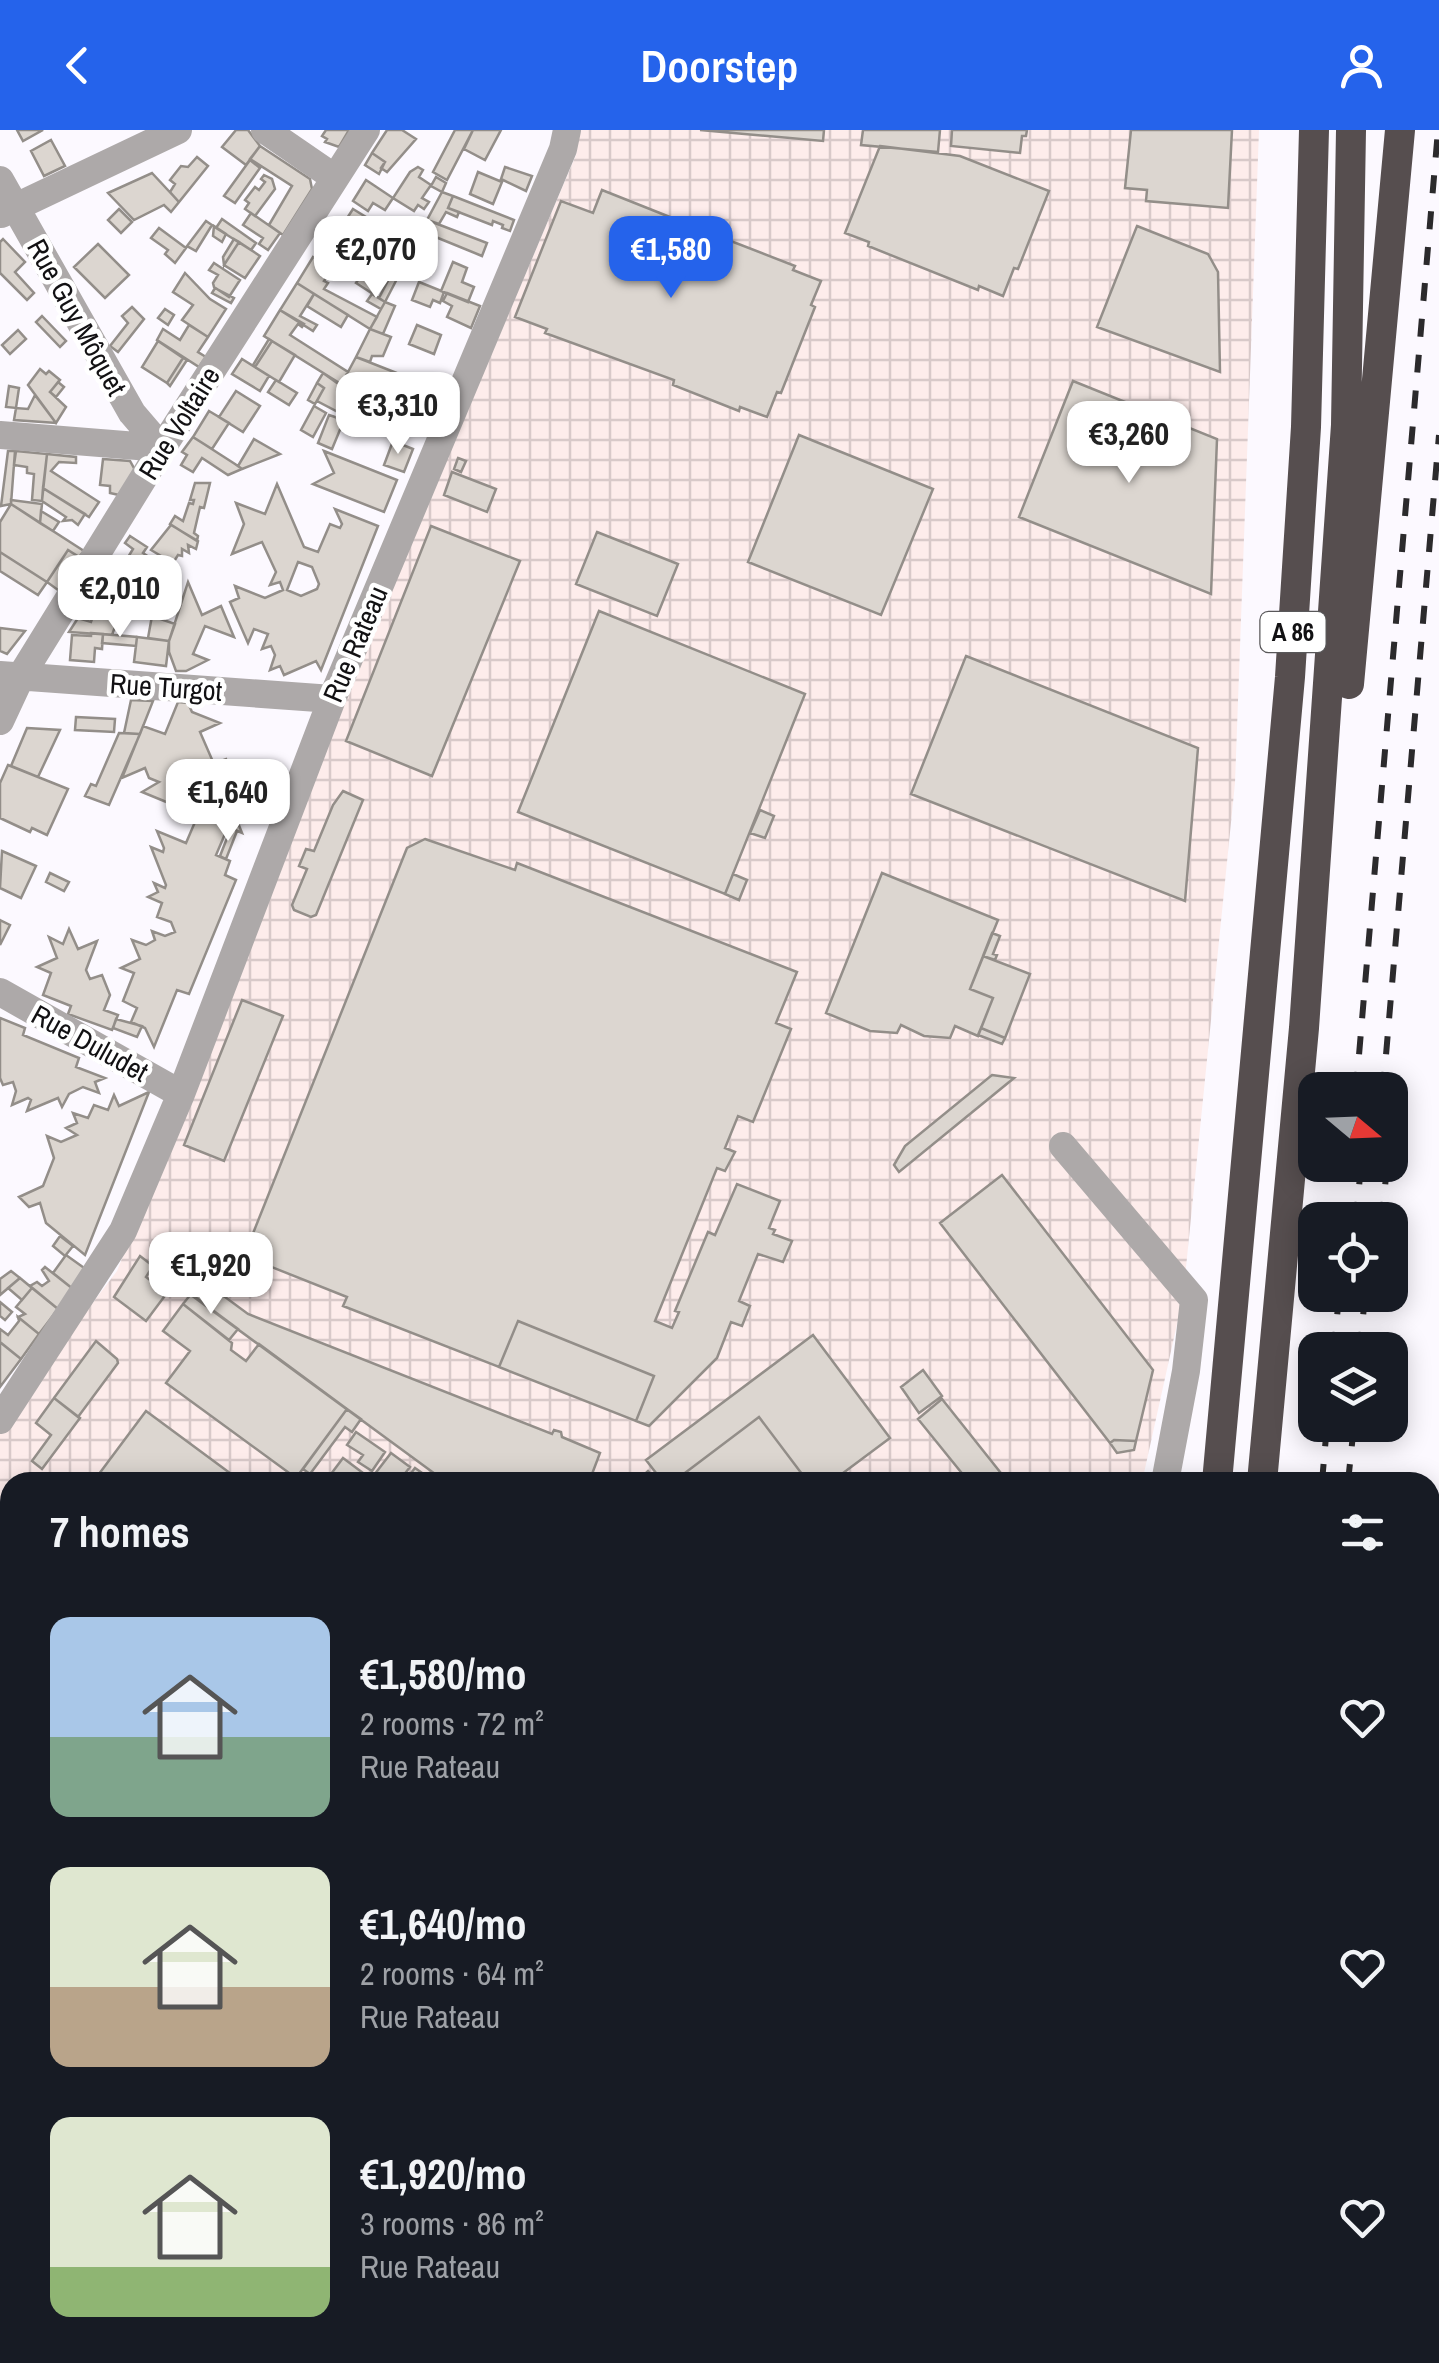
<!DOCTYPE html>
<meta charset="utf-8">
<style>
body{margin:0;font-family:"Archivo Narrow",sans-serif;background:#20242c;color:#f1f3f6;height:100vh;display:flex;flex-direction:column;font-size:38px;white-space:nowrap}
*{box-sizing:border-box;margin:0}
p{font-size:32px;color:#9ea1a6}
.icon{flex:none;width:55px;height:55px;fill:none;stroke:currentColor;stroke-width:2;stroke-linecap:round;stroke-linejoin:round}
.map{position:relative;flex:1;overflow:hidden}
.panel{position:absolute;left:0px;top:1342px;width:1440px;height:892px;display:flex;flex-direction:column;background:#171b24;border-radius:30px 30px 0 0;box-shadow:0 5px 25px #0003}
.panel>*{flex:none}
.needle{width:65px;rotate:109deg}
.fabs{position:absolute;left:1298px;top:942px;display:grid;gap:20px}
.fabs a{display:grid;place-items:center;width:110px;height:110px;border-radius:20px;background:#171b24;box-shadow:0 5px 25px #0003;font-size:50px}
.price{position:absolute;translate:-50% -85px;padding:0 22px;border-radius:20px;background:#fff;color:#222;font-size:32px;line-height:65px;filter:drop-shadow(0 2px 5px #0008)}
.price::after{content:'';position:absolute;left:50%;top:60px;width:30px;height:22px;margin-left:-15px;background:inherit;clip-path:polygon(0 0,100% 0,50% 100%)}
.price.active{background:#2563eb;color:#fff}
ul{padding:0;list-style:none}
li{display:flex;align-items:center;gap:30px;height:250px;padding:0 50px}
li span{display:grid;place-items:center;flex:none;width:280px;height:200px;border-radius:20px;color:#555}
li>.icon{margin-inline-start:auto}
span .icon{width:120px;height:120px;fill:#fffc;stroke-width:1}
li b{font-size:42px}
h2{display:flex;justify-content:space-between;align-items:center;height:120px;padding:0 50px;font-size:42px}
header{display:flex;justify-content:space-between;align-items:center;height:130px;padding:0 50px;background:#2563eb;color:#fff;font-size:45px;font-weight:600}
.map>svg:first-child{display:block}
</style>
<header><svg class="icon" aria-label="back" viewBox="0 0 24 24"><path d="M15 5l-7 7 7 7"/></svg>Doorstep<svg class="icon" aria-label="person" viewBox="0 0 24 24"><circle cx="12" cy="8" r="4"/><path d="M4 21q1-7 8-7t8 7"/></svg></header>
<div class="map">
<svg width="1439" height="2233" viewBox="0 0 1439 2233">
<defs>
<pattern id="industrial-grid" width="8" height="8" patternUnits="userSpaceOnUse" patternTransform="scale(2.5)"><rect width="8" height="8" fill="#fdeceb"/><path d="M0 4h8M4 0v8" fill="none" stroke="#d8c9c9"/></pattern>
</defs>
<rect width="100%" height="100%" fill="#fcf9ff"/>
<path fill="url(#industrial-grid)" d="M580,0h679l-24,653 -52,514 -41,185h-1132v77l-10,-13v-122l117,-153 233,-584 226,-532z"/>
<path fill="#dcd6d0" stroke="#938e89" stroke-width="2.5" fill-rule="evenodd" d="M17,0h26l-20,11z
M236,0h12l12,16 -14,19 -24,-18z
M326,0h23l-10,17 -14,-5 2,-3 -5,-3z
M387,0h15l14,9 -29,33 -6,-4 4,-6 -13,-9z
M455,0h18l-26,50 -14,-8z
M473,0h28l-16,30 -21,-11z
M700,0h124l-1,11z
M863,0h77l-2,22 -77,-7z
M952,0h75l-1,6h-4l-2,17 -69,-7z
M1131,0h101l-4,78 -82,-7 1,-11 -22,-2z
M51,10l14,26 -21,10 -13,-25z
M260,16l50,33 2,10 -29,46 -14,-10 23,-39 -42,-27z
M880,16l80,10 89,35 -31,78 -4,-1 -11,28 -24,-10 -1,4 -110,-44 1,-4 -24,-9z
M372,23l13,9 -6,12 -14,-9z
M197,27l11,9 -29,36 -9,-10 5,-8 -5,-4 11,-14 7,1z
M250,30l10,8 -25,35 -11,-7z
M418,37l5,3 -4,7 12,8 -9,13 7,4 -5,7 -6,-4 -4,6 -21,-13 17,-26z
M505,37l27,9 -6,15 -25,-12z
M478,42l24,10 -9,22 -23,-10z
M152,43l27,29 -8,10 -7,-7 -30,15 -26,-27z
M264,45l8,4 3,10 -20,27 -10,-7 4,-6 -4,-3 10,-13 4,3 6,-8 -4,-3z
M436,47l10,6 -4,9 -11,-6z
M366,50l27,18 -8,12 -12,-7 -5,8 -15,-10z
M602,60l88,35 -2,4 16,6 1,-4 90,35 -2,4 28,11 -10,24 4,2 -34,86 -4,-1 -10,25 -27,-10 -1,4 -66,-26 1,-5 -129,-47 2,-4 -32,-12 46,-116 32,12z
M442,62l11,4 -5,12 11,4 -2,5 -11,-5 -7,12 -12,-4z
M453,66l61,24 -4,11 -8,-3 1,-3 -10,-4 -1,4 -44,-17z
M119,79l13,13 -11,11 -13,-13z
M353,79l26,16 -16,27 -27,-17z
M251,83l29,20 -12,17 -9,-6 4,-6 -20,-13z
M222,89l34,24 -5,7 -35,-22z
M427,90l60,23 -5,13 -61,-25z
M206,91l6,4 -16,26 -9,-5z
M402,95l17,11 -6,11 -18,-12z
M214,96l12,8 -4,8 -9,-6z
M1137,96l71,28 10,18 2,100 -123,-45z
M159,98l27,20 -11,15 -10,-9 3,-4 -17,-12z
M333,103l17,11 -17,26 -16,-11z
M3,109l22,23 -10,10 19,21 -7,7 -27,-27v-31z
M234,109l5,3 -15,23 -1,-8z
M239,112l21,14 -15,22 -21,-13z
M407,113l6,4 -14,28 -29,-19 6,-10 22,14z
M98,114l31,31 -24,23 -31,-31z
M413,117l11,4 -6,12 -11,-5z
M313,127l19,12 -8,12 4,2 -4,6 53,28 -7,12 -73,-46z
M407,128l8,3 -7,17 -9,-4z
M453,132l14,6 -5,14 12,5 -6,15 -27,-11z
M214,133l26,17 -11,17 -15,-10 -1,-4 5,-8 -9,-5z
M393,141l6,4 -14,27 -6,-4z
M185,143l25,26 16,10 -18,28 -26,-17 11,-15 -20,-13z
M362,144l17,11 -6,9 -17,-11z
M419,152l25,10 -4,11 -7,-3 -3,7 -18,-7z
M297,153l17,11 -14,22 17,9 -4,6 -33,-21z
M215,158l19,10 -3,5 -19,-10z
M447,163l33,13 -9,22 -24,-11 5,-11 -9,-5z
M314,164l34,21 -7,12 -34,-21z
M372,164l13,8 -4,7 -14,-8z
M385,172l10,4 -12,28 -13,-5z
M132,177l12,12 -26,33 -8,-6 18,-23 -6,-7z
M165,179l9,6 -6,10 -10,-7z
M280,180l24,14 -2,3 -4,-3 -8,11 58,37 -7,12 -77,-48z
M42,186l24,25 -6,6 -24,-25z
M189,195l19,12 -10,15 8,5 -7,10 -42,-27 6,-11 17,11z
M417,195l24,10 -7,19 -25,-10z
M370,199l21,8 -8,19h-11l-2,6 -14,-5z
M18,200l8,9 -16,15 -8,-9z
M269,209l3,2 -17,26 -2,-2z
M158,211l25,17 -16,25 -25,-16z
M272,211l23,14 -16,27 -24,-15z
M356,227l89,35 -12,32 -44,-18 -11,26 -18,-7 7,-17 -8,-3 5,-11 -10,-5 -3,4 -11,-6z
M183,228l4,2 -17,26 -3,-3z
M242,229l27,17 -9,15 -28,-17z
M40,239l6,5 3,-3 11,9 -10,12 16,15 -10,16 -28,-38z
M323,243l28,20 -11,20 -23,-12 7,-13 -7,-5z
M276,250l21,13 -8,12 -21,-13z
M1073,251l144,58 -6,155 -192,-77z
M58,252l6,5 -8,10 -6,-5z
M317,253l7,5 -9,16 -7,-4z
M9,256l10,2 -3,20 -10,-1z
M236,261l24,15 -17,26 -24,-15z
M35,265l21,28h1l-43,-3 2,-12 12,1z
M314,276l12,7 -13,24 -12,-7z
M209,281l20,12 -17,26 -19,-12z
M329,285l15,5 -12,29 -14,-6z
M799,305l134,54 -52,126 -133,-53z
M193,307l42,27 7,5 -14,6 -26,-17 -9,14 -12,-7 6,-10 -5,-3z
M254,309l26,15 -38,15 -4,-3z
M393,311l20,8 -9,23 -20,-7z
M8,321h7l-4,53 -10,2z
M16,321l31,3 -5,47 -10,-1 2,-26 -7,-1v-6l-13,-2z
M324,321l73,29 -13,32 -71,-28 21,-11z
M47,324l29,3v6l-17,-1 -8,9 48,31 -10,15 -46,-29z
M458,328l8,3 -5,11 -7,-3z
M103,329l27,2 5,9 -16,25 -9,-2v-7l-10,-1z
M452,342l44,17 -9,23 -43,-17z
M195,353h15l-6,25 -4,-1 -6,26 4,3 -1,5 -27,-17 5,-8 8,5 6,-18 4,1 1,-4h-4z
M277,354l27,63 14,5 12,-28 10,4 2,-4 -7,-15 43,17 -57,144 -5,-9 -32,14 -4,-9 -10,4 5,-15 -4,-9 -9,3 6,-15 -14,-5 -6,14 -18,-41 9,-4 -4,-12 30,12 18,-8 -3,-8 -10,3 6,-13 -14,-30 -30,12 12,-30 -8,-21 29,11zM298,432l14,5 7,17 -2,5 -16,7 -14,-6z
M43,358l42,26 -7,11 -6,-5 -9,1 3,-4 -24,-16z
M11,370l31,4 -2,19 -29,-19z
M11,374l73,47 -5,6 -11,-7 -21,32 -47,-30v-30z
M41,381l18,11 -6,9 -13,-8z
M171,395l27,16 -2,8 -8,-4 1,8 -7,-4v7l-4,-1 -5,8 -22,-13z
M431,396l89,35 -88,215 -86,-35z
M597,402l81,32 -21,52 -81,-32z
M130,406l17,11 -4,6 12,8 -12,19 -21,-13 11,-18 -8,-6z
M68,420l11,7 -21,33 -11,-8z
M0,422l47,30 -9,13 -38,-24z
M115,442l24,10 -10,26 -25,-8z
M188,452l14,33 19,-9 13,31 -29,-11 -12,28 15,6 -22,11h-10l-7,-19v-11z
M98,470l24,8 -10,27 -43,-3 9,-14 13,4z
M599,481l206,83 -80,200 -207,-82z
M152,486l23,8 -6,17 -21,-3z
M0,498l25,3 -18,23 -7,-3z
M91,503l12,1 -1,15 -7,-1 -1,14 -24,-2 2,-25 19,1z
M103,504l34,3 -1,9 -34,-3z
M137,507l32,4 -3,25 -32,-4z
M966,526l232,92 -13,153 -274,-107z
M131,570l22,1 -13,33 -16,-1z
M178,572l10,1 4,9 28,11 -20,9 17,39 7,-3 -3,-7 5,-2 3,7 8,-3 -12,29 4,11 10,-4 -5,14 8,20 -14,-6 -12,28 14,6 -5,14 11,5 -47,114 -12,-4 -23,57 -9,-19 -14,-6 6,-14 -14,-7 11,-28 -13,-5 19,-9 -8,-19 14,5 9,-5 -3,-9 13,5 10,-4 -4,-10 -14,-5 5,-14 -14,-6 10,-5 -4,-9 11,5 1,-3 -15,-38 12,5 1,-4 -7,-17 29,12 12,-28 -56,-23 17,-10 -10,-4 -4,-10 -23,10 21,-52 22,8z
M76,587l39,2 -1,13 -39,-2z
M27,598l33,2 -22,47 -27,-11z
M119,603l21,1 -31,71 -24,-9 6,-12 5,2z
M8,635l60,24 -21,46 -15,-7 -2,4 -30,-14v-35z
M343,661l20,9 -47,115 -5,2 -17,-7 -2,-5 15,-36 -8,-3 7,-17 8,2 19,-46z
M760,680l14,6 -9,22 -15,-5z
M231,698l6,3 -11,28 -6,-3z
M425,709l90,31 2,-7 280,109 -21,51 15,6 -38,93 -15,-6 -13,32 10,4 -10,19 -8,-3 -62,153 17,7 7,-16 -4,-1 33,-79 7,3 22,-51 43,17 -11,27 6,2 -2,4 19,7 -9,21 -25,-8 -19,47 11,5 -8,20 -11,-4 -14,36 -68,68 -13,-5 18,-45 -136,-55 -19,46 -156,-61 4,-9 -103,-41 163,-408z
M2,721l34,15 -15,32 -21,-10z
M50,743l19,9 -5,9 -18,-9z
M882,743l116,47 -28,69 23,9 -15,38 -23,-10 -5,12 -26,-2 -23,-11 -4,8 -27,-2 -44,-18z
M733,744l14,6 -8,20 -14,-6z
M0,790l10,5 -10,20z
M69,799l9,20 19,-8 -11,29 4,9 12,-4 8,20 -6,15 14,5 -6,15 -44,-16 3,-8 -28,-11 8,-22 -14,-6 20,-9 -8,-21 14,7z
M992,803l8,3 -7,18 4,1 -2,5 -12,-4z
M983,826l47,18 -25,64 -24,-10 12,-30 -23,-9z
M242,870l41,16 -59,145 -40,-16z
M0,888l25,10 -2,7 56,23 -3,9 29,11 -10,4 4,11 -16,-6 -14,7 -7,13 -4,-9 -31,13 4,-11 -3,-2 -16,7 4,-14 -3,-9 -10,3 -3,-7z
M116,889l26,7 -5,11 -24,-9z
M981,898l24,10 -3,6 -24,-9z
M992,945l22,3 -115,94 -5,-7 11,-19z
M149,962l-64,163 -39,-32 -6,-20 -11,4 -10,-10 24,-11 11,-28 -7,-22 14,6 16,-7 -11,-7 11,-5 -4,-10 15,5 6,-13 14,5 6,-15 5,11z
M1002,1045l151,195 -17,71 -22,-1 -4,3 -170,-220z
M60,1106l13,10 -8,10 -12,-10z
M66,1125l21,15 -14,19 -20,-16z
M140,1126l13,10 -7,11 21,16 -21,28 -32,-24z
M183,1136l65,48 304,120 2,-4 7,2 1,5 38,16 -11,29h-143l-274,-201z
M45,1137l28,22 -15,20 -28,-23 7,-4 5,4 7,-5 -7,-11z
M11,1141l9,7 -20,17v-16z
M20,1148l12,10 -10,12 -14,-12z
M32,1158l26,21 -19,25 -21,-17 7,-3 -9,-7z
M191,1164l47,35 -9,11 -46,-36z
M0,1172l12,10 -7,8 -5,-4z
M183,1174l49,39 -1,7 15,11 13,-17 88,65 -51,69 -130,-95 24,-32 -27,-20z
M18,1187l21,17 -18,25 -21,-17v-13l8,6 11,-14z
M518,1191l136,55 -18,45 -137,-54z
M813,1205l77,103 -59,44h-23l-49,-65 -86,65h-10l-17,-22z
M96,1211l21,18 1,4 -40,54 -24,-19z
M1,1213l20,16 -21,28v-43z
M923,1240l19,26 -23,17 -18,-26z
M54,1268l26,20 -38,51 -10,-8 19,-26 -15,-12z
M942,1269l66,83h-39l-51,-63z
M347,1279l14,10 -9,13 -7,-5 -35,47 -7,-5z
M146,1281l96,71h-149z
M759,1287l49,65h-135z
M356,1302l29,20 -13,19 -14,-9 5,-7 -16,-10z
M1114,1310l22,1 -2,9 -17,3 -7,-10z
M391,1323l19,14 -7,9 4,3 -3,3h-79l18,-24 28,21z
M415,1338l20,14h-31z
M648,1341l9,11h-21z
M0,1543l10,14v68l-10,7z
M0,1727l10,14v12l-10,-13z
M0,1740l10,13v222l-10,7z
M10,2087v37l-10,-14v-16z
M83,2225h203l6,8h-204z"/>
<g fill="none" stroke-linecap="round" stroke-linejoin="round">
<path stroke="#ada9a9" stroke-width="28" d="M265,0l70,48
M0,50l132,233 30,35
M1,84l177,-84
M0,305l162,13
M0,545l332,24
M0,591l21,-45 141,-228 204,-318
M0,862l181,102
M1063,1016l131,154 -8,71 -21,111
M0,1290l123,-189 58,-137 151,-395 231,-550 4,-19"/>
<path stroke="#6d6666" stroke-width="30" d="M0,1433l10,14
M0,1476l10,14
M529,2225l6,8
M584,2225l6,8
M654,2233l10,-8
M1129,2233l6,-8"/>
<path stroke="#564e4f" stroke-width="30" d="M1349,554l51,-554
M1217,1352l73,-805 16,-250 8,-297
M1262,1352l42,-454 42,-603 5,-295
M764,2233l7,-8
M836,2233l9,-8
M909,2233l7,-8
M994,2233l7,-8"/>
<path stroke="#2b2a2c" stroke-width="6" stroke-dasharray="18 18" stroke-linecap="butt" d="M1356,960l82,-960
M1383,960l56,-655
M1390,1002l5,-58
M1356,1090l5,-55
M1382,1090l5,-55
M1334,1220l5,-55
M1360,1220l5,-55
M1322,1352l5,-57
M1348,1352l6,-57
M1258,2233l1,-8
M1281,2233v-8"/>
</g>
<g text-anchor="middle" dominant-baseline="central" stroke-width="9" stroke-linejoin="round" paint-order="stroke">
<rect fill="#fff" stroke="#59585a" stroke-width="2.5" x="1260.5" y="482" width="65" height="40" rx="8"/>
<g font-size="25" font-weight="bold" fill="#121113">
<text x="1293" y="502">A 86</text>
</g>
<g font-size="28" fill="#121113" stroke="#fff">
<text transform="translate(77 187) rotate(61)">Rue Guy Môquet</text>
<text transform="translate(179 293) rotate(-58)">Rue Voltaire</text>
<text transform="translate(355 514) rotate(-67)">Rue Rateau</text>
<text transform="translate(166 557) rotate(4)">Rue Turgot</text>
<text transform="translate(90 913) rotate(29)">Rue Duludet</text>
</g>
</g>
</svg>
<div class="fabs">
<a><svg class="needle" viewBox="-14 -14 28 28"><path d="M0-13l5 13h-10z" fill="#e53935"/><path d="M0 13l5-13h-10z" fill="#9ea1a6"/></svg></a>
<a><svg class="icon" aria-label="locate" viewBox="0 0 24 24"><circle cx="12" cy="12" r="6"/><path d="M12 2v4M12 18v4M2 12h4M18 12h4"/></svg></a>
<a><svg class="icon" aria-label="layers" viewBox="0 0 24 24"><path d="M12 4l9 5-9 5-9-5zM3 14l9 5 9-5"/></svg></a>
</div>
<b class="price" style="left:376px;top:171px">€2,070</b>
<b class="price active" style="left:671px;top:171px">€1,580</b>
<b class="price" style="left:398px;top:327px">€3,310</b>
<b class="price" style="left:1129px;top:356px">€3,260</b>
<b class="price" style="left:120px;top:510px">€2,010</b>
<b class="price" style="left:228px;top:714px">€1,640</b>
<b class="price" style="left:211px;top:1187px">€1,920</b>
<section class="panel">
<h2>7 homes<svg class="icon" aria-label="filters" viewBox="0 0 24 24"><path d="M4 7h16M4 17h16"/><circle cx="9" cy="7" r="2"/><circle cx="15" cy="17" r="2"/></svg></h2>
<ul>
<li><span style="background:linear-gradient(#a9c7e8 60%,#7fa58c 0)"><svg class="icon" aria-label="home" viewBox="0 0 24 24"><path d="M3 11l9-7 9 7M6 9v11h12V9"/></svg></span><div><b>€1,580/mo</b><p>2 rooms · 72 m²</p><p>Rue Rateau</p></div><svg class="icon" aria-label="heart" viewBox="0 0 24 24"><path d="M12 20l-8-8c-3-5 5-10 8-4 3-6 11-1 8 4z"/></svg></li>
<li><span style="background:linear-gradient(#dfe7d0 60%,#b9a48a 0)"><svg class="icon" aria-label="home" viewBox="0 0 24 24"><path d="M3 11l9-7 9 7M6 9v11h12V9"/></svg></span><div><b>€1,640/mo</b><p>2 rooms · 64 m²</p><p>Rue Rateau</p></div><svg class="icon" aria-label="heart" viewBox="0 0 24 24"><path d="M12 20l-8-8c-3-5 5-10 8-4 3-6 11-1 8 4z"/></svg></li>
<li><span style="background:linear-gradient(#dfe7d0 75%,#8fb573 0)"><svg class="icon" aria-label="home" viewBox="0 0 24 24"><path d="M3 11l9-7 9 7M6 9v11h12V9"/></svg></span><div><b>€1,920/mo</b><p>3 rooms · 86 m²</p><p>Rue Rateau</p></div><svg class="icon" aria-label="heart" viewBox="0 0 24 24"><path d="M12 20l-8-8c-3-5 5-10 8-4 3-6 11-1 8 4z"/></svg></li>
</ul>
</section>
</div>
